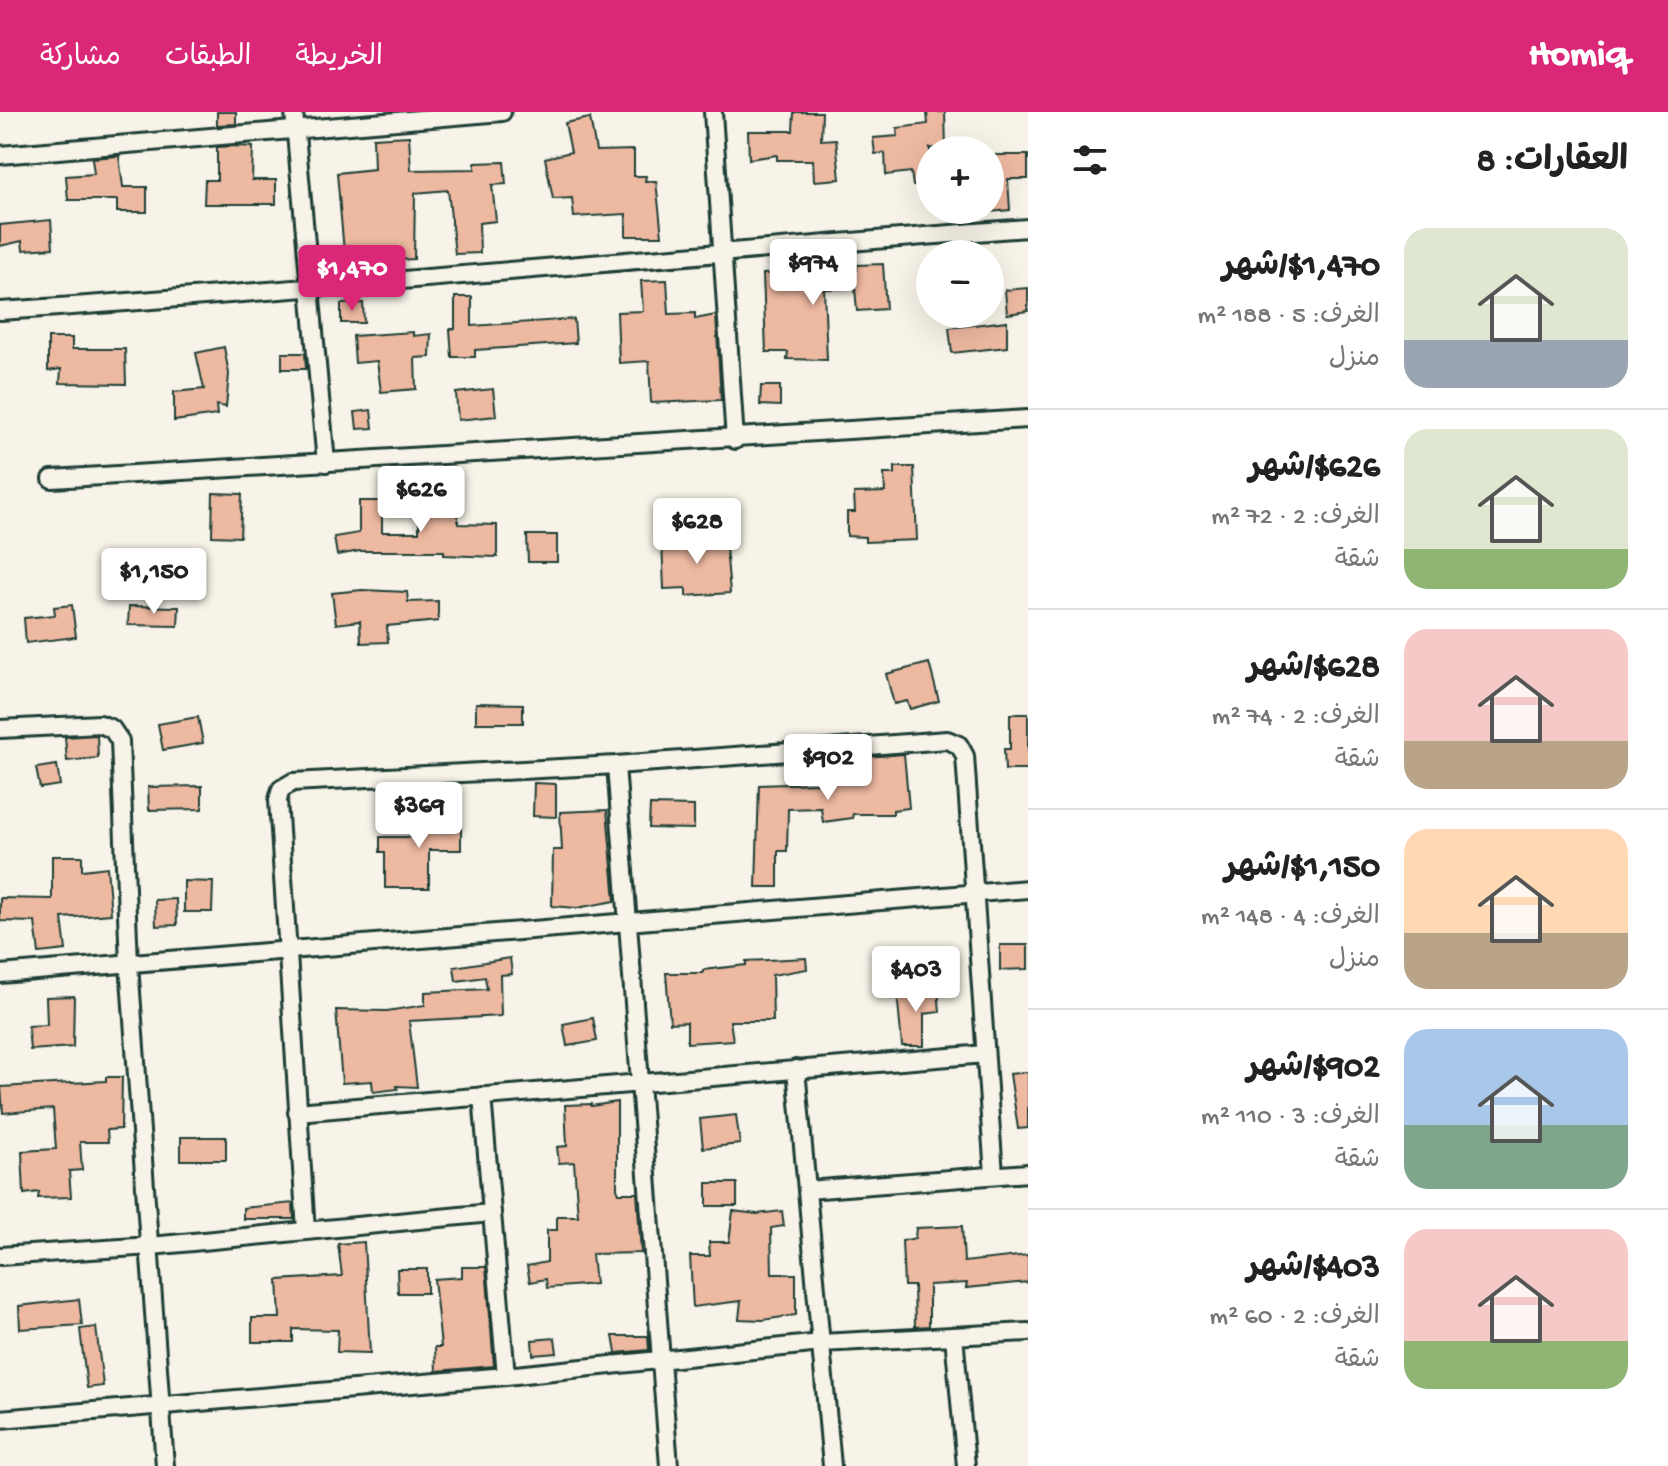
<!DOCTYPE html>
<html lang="ar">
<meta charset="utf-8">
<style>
body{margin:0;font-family:"Gochi Hand","Playpen Sans Arabic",sans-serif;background:#f6f6f6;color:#222;direction:rtl;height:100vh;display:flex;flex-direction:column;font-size:30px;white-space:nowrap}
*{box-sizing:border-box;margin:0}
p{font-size:26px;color:#767676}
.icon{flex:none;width:44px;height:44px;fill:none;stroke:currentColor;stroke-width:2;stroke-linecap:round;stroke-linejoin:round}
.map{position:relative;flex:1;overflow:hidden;direction:ltr}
.sheet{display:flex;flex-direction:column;background:#fff;width:640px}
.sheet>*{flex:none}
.controls{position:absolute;left:916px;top:24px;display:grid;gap:16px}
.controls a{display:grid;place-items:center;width:88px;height:88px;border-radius:50%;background:#fff;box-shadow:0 8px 32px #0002;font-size:40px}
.price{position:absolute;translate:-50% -68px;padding:0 18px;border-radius:8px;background:#fff;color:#222;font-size:26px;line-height:52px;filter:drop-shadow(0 2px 4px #0008)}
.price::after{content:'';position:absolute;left:50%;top:48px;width:24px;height:18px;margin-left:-12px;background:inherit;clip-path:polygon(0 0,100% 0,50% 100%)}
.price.selected{background:#db2777;color:#fff}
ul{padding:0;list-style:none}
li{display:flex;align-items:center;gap:24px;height:200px;padding:0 40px}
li+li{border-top:2px solid #e0e0e0}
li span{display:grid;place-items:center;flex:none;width:224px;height:160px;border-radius:24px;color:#555}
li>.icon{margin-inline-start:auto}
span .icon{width:96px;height:96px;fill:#fffc;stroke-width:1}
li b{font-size:34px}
h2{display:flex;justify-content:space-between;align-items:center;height:96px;padding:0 40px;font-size:34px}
header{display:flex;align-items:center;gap:48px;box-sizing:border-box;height:112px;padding:0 40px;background:#db2777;color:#fff}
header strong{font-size:38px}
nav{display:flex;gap:44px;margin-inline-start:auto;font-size:28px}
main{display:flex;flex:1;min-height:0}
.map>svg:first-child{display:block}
</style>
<header>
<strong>Homiq</strong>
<nav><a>الخريطة</a><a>الطبقات</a><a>مشاركة</a></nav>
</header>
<main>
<section class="sheet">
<h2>العقارات: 8<svg class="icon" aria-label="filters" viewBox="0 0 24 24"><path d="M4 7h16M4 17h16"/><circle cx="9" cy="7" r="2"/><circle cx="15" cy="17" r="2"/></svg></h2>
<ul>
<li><span style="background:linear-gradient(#dfe7d0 70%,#9aa5b1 0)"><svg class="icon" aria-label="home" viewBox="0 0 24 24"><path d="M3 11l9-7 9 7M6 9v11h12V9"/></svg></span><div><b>$1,470/شهر</b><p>الغرف: 5 · 188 m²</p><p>منزل</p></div></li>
<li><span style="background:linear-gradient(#dfe7d0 75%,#8fb573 0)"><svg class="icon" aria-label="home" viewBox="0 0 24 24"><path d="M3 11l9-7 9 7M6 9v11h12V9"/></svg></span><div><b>$626/شهر</b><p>الغرف: 2 · 72 m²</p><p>شقة</p></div></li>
<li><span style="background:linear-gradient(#f6c9c9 70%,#b9a48a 0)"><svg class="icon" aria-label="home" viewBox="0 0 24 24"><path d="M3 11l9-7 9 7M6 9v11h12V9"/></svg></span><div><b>$628/شهر</b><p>الغرف: 2 · 74 m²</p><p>شقة</p></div></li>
<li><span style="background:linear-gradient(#ffd9b3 65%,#b9a48a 0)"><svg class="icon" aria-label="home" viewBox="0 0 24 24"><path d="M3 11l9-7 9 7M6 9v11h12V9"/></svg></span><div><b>$1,150/شهر</b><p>الغرف: 4 · 148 m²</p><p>منزل</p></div></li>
<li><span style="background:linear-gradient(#a9c7e8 60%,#7fa58c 0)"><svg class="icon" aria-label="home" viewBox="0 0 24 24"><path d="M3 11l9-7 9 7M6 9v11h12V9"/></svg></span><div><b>$902/شهر</b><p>الغرف: 3 · 110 m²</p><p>شقة</p></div></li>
<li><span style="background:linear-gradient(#f6c9c9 70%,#8fb573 0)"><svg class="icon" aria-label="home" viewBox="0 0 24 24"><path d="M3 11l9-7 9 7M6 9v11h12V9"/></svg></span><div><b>$403/شهر</b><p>الغرف: 2 · 60 m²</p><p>شقة</p></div></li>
</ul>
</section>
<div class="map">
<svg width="1028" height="1354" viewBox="0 0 1028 1354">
<rect width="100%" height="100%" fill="#f7f3e8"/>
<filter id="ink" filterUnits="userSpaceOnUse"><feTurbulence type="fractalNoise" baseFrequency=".0125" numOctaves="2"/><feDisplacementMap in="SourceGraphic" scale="16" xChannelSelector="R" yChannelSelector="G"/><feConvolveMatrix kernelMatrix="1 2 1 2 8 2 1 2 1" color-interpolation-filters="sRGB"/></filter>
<g filter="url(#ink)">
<path fill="#eeb9a1" stroke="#1f3d34" stroke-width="2" d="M217,0h19v12l-19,1z
M794,0h28l-1,28 15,-1 4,40 -26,2 -1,-21h-36v-5l-28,4 -1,-28h45z
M927,0h18l1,37 -16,-1v36l-17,2 -2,-14 -25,3 -1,-22 -10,1 -2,-16 25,-2 -1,-8 31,-4z
M590,6l6,33 38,-1v26h12l-1,5h11l6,55h-36v-22l-52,3 -2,-19 -19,1 -8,-41 26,-6 -6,-29z
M409,24l2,34 64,-1v-6l29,-1 2,22 -14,1 4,36 -17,2 1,30 -25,1 -7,-64 -33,3 -1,66 -69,4 -8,-90 37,-4 -1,-31z
M237,34l16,1 -1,33h24v24h-72l1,-24h12v-33z
M990,43h38v24h-20l2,31 -20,2z
M119,44l4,31h24v25h-30v-12h-49l-2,-24 28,-2 -2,-16z
M51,108l2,28 -30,2 -1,-9 -22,5v-21z
M883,152l3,45 -29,2 -2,-23 -31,1 3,71 -40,-1 1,-7h-22l-3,-78 94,-4v-5z
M667,168l2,34 26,-1v6l21,-4 5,85 -70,3 -2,-42 -30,2 -2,-51 26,-1 -2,-30z
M1028,176v23l-21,3 -2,-24z
M455,185h17v29l102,-7 2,24 -101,7v7h-23l-2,-28h5z
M363,191l1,20h-23v-19z
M1007,209v26l-55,6 -3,-25z
M413,220v4l18,-2 -1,23 -15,1 1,31 -35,3 -4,-31 -22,2 -2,-27z
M48,226h24v11h53l1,35 -66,-1 1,-14 -13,2z
M224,235l5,27 -3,33 -10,-2 1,10 -43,6v-29l30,-3 -8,-36z
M282,241h23l1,16h-24z
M761,274h19v20l-20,-1z
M493,277l3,27 -38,4 -2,-27z
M371,298l2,18 -16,1 -2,-17z
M895,355h19l3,73 -52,2v-5l-18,-1v-24h8l-1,-19 31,-1 -1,-18h11z
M213,381l29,1 -2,43 -28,-1z
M359,389h23v31h37v-24l39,-1v17l39,1v32l-53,-2v-4h-84l-23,4 -3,-18 25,-4z
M527,423h30v27h-29z
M725,423l5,58 -44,3v-8l-22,1 -2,-47z
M362,478l45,2 1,10 30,-1v20l-51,5 1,16 -27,1 -1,-22 -24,3 -4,-31z
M72,493l4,32 -50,6 -2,-25 31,-3 -1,-8z
M129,494l50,1 -1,19 -50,-1z
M929,551l10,38 -29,8 -3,-8 -13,3 -8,-30z
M476,591l47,1v19h-47z
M1010,602h18v56h-23l-1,-21h6z
M198,605l5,26 -40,7 -5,-26z
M97,623l1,23 -31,3 -2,-24z
M904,642l5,54 -16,2v4h-40l-1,4 -29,4 -2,-14 -33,1 -1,42h-9v36h-22l3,-102 58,-2 -1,-22z
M57,653l3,20 -20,3 -4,-20z
M534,671l22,1v33l-23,-1z
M202,674v23l-53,1 -1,-23z
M650,693l44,1v23l-45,-1z
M607,698l8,91 -38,7 -25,-2 1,-56h9l-2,-38z
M411,704l50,1v33h-32v38h-44v-36h-5v-15h31z
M52,744h30v14l25,-3 4,47 -49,4 4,32 -27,3 -4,-31 -35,-1v-23l52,1z
M184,769l29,1 -1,30h-28z
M176,787l1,26 -21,1 -1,-26z
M1000,833h28v24l-28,1z
M510,846l2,16 -12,1 1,41 -92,5 8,66 -20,-1 1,3 -25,3 -1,-11 -30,2 -6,-73 51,1 38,-6v-13l62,-3 -2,-12 -29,4 -2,-14z
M806,846l1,11 -35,6 1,46h-43l3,19 -46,3v-21l-17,1 -4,-50h37v-3l43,-5v-4z
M938,877l2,23 -16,2v32h-22l-5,-54z
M74,884l-1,51 -43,3 -2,-24 19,-1 -1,-28z
M593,906l4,23 -30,5 -4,-22z
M1028,960v56l-10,1 -8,-55z
M106,965h16l-1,52 -14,1 1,12h-28l2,28 -13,1 2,26 -33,1 1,-6 -15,2 -2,-43 34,-2 -3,-40 -50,4 -2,-26 105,-6z
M617,990v86l2,5h18l4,60 -49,1 3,30 -48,4 -1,-9 -16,3 -3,-16 20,-4v-32h10v-14h21l-4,-54 -15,1 -2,-16 10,-1 -2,-41 26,-1v2z
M736,1003l4,29 -37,4 -3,-29z
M181,1025h45v23h-45z
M707,1071h30v23h-30z
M293,1091l1,16h-51v-11z
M733,1099l24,3 25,-3 2,15 -13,2 1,46h24v41l-33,5 -24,-1 2,-18 -48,6 -3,-51h20l-1,-14h20z
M962,1114l2,36 64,-7v27l-62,6 1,-5 -38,2v41l-14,1 -1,-41h-10l-2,-45 13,-3 1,-10z
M364,1130l6,111 -33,-1 1,-22 -45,-1v13h-41v-24h28l-2,-38 64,-4 -4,-32z
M462,1155h24l8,99 -58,5 -1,-24h6l-7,-68 28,-2z
M397,1157h30v24h-29z
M79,1187l3,26 -62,4 -1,-23z
M96,1215l7,59 -16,2 -7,-59z
M613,1224h35l1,14 -33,3z
M555,1226l2,15 -24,2 -1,-15z"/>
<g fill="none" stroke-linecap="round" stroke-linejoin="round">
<defs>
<path id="street" d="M294,0l32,351
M713,0l22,328
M0,43l502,-43
M0,199c343,-23 685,-57 1028,-83
M52,367l976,-60
M0,617l100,-5 12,5 8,12 9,223 36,502
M616,653l53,701
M0,862l1028,-85
M796,957l36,397
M482,984l24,280
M297,1000l688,-58
M807,1078l221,-17
M306,1119l-28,-431 3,-11 12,-7 323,-17 331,-25 12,5 6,11 29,419
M0,1144l151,-10 340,-33
M954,1224l12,130
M0,1307l506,-43 315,-33 207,-11"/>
</defs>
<use href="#street" stroke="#1f3d34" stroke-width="22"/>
<use href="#street" stroke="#f7f3e8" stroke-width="16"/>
</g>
</g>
</svg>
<div class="controls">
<a>+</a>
<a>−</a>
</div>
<b class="price" style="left:813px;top:195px">$974</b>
<b class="price selected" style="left:352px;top:201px">$1,470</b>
<b class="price" style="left:421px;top:422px">$626</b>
<b class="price" style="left:697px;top:454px">$628</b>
<b class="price" style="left:154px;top:504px">$1,150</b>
<b class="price" style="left:828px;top:690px">$902</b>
<b class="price" style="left:419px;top:738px">$369</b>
<b class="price" style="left:916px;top:902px">$403</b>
</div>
</main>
